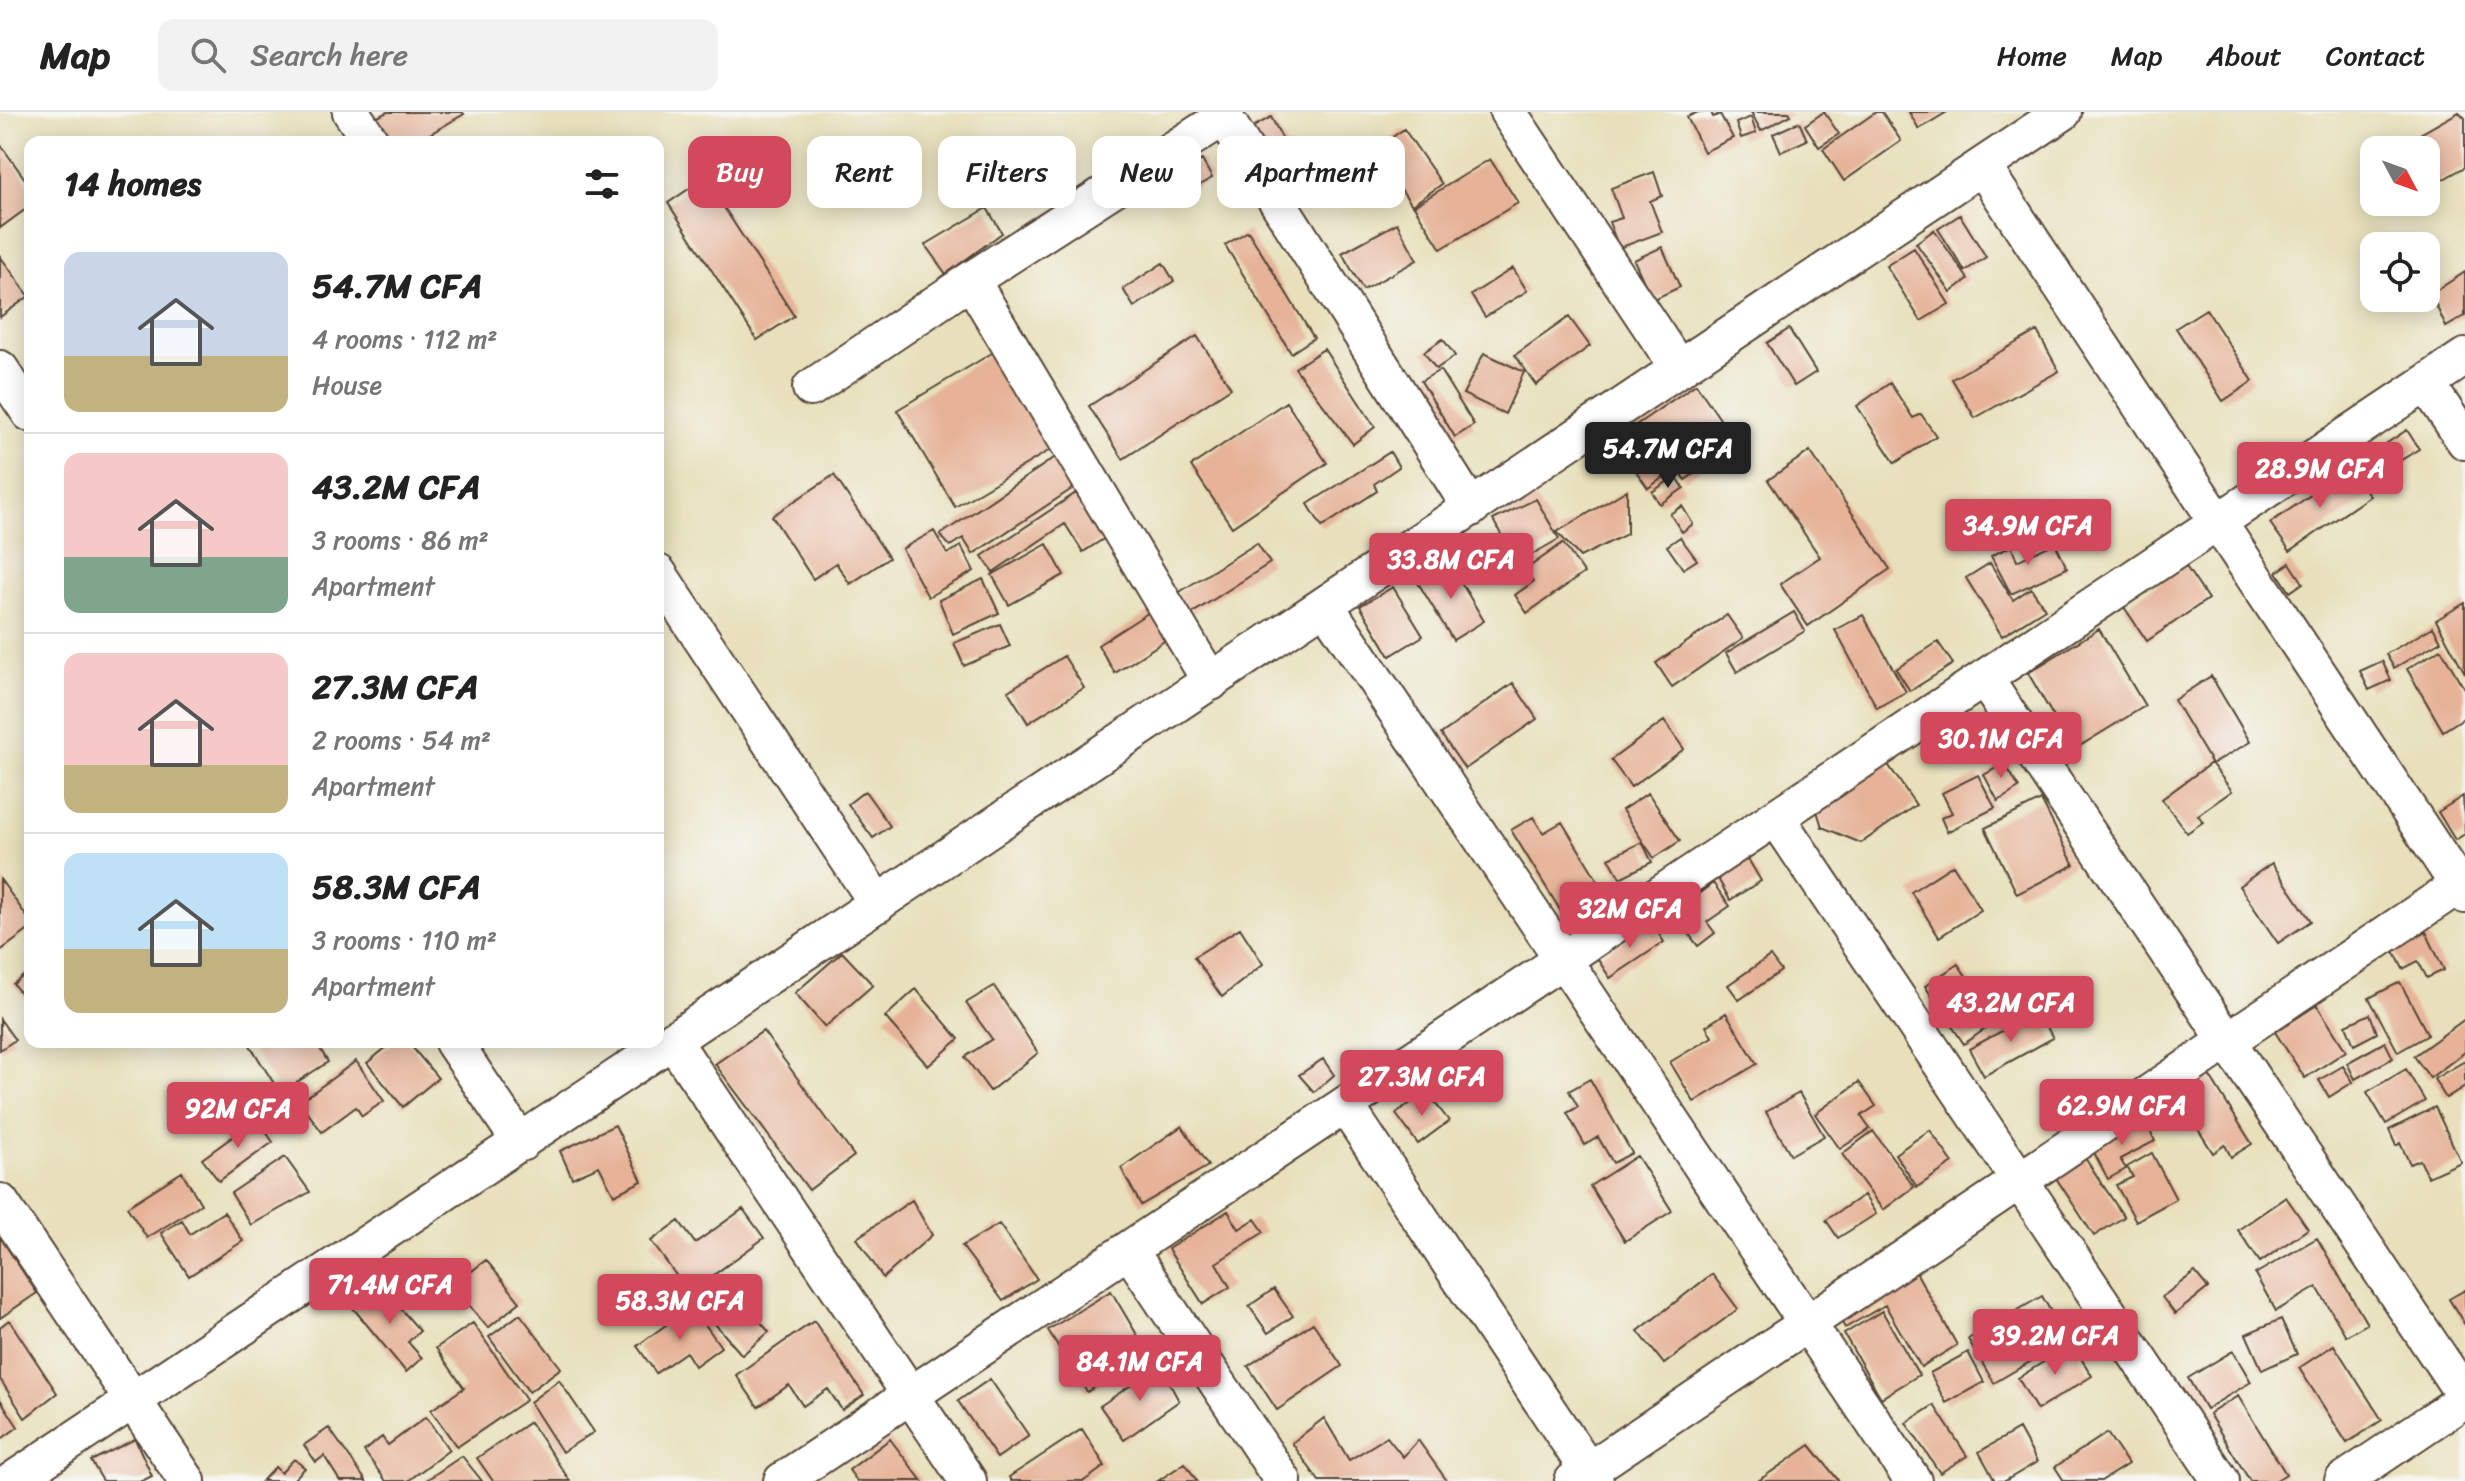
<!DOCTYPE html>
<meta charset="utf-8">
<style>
body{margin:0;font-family:Sriracha,sans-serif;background:#f2f2f2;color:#222;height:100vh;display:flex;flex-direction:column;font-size:30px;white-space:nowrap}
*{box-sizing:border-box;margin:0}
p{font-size:26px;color:#767676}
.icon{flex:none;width:44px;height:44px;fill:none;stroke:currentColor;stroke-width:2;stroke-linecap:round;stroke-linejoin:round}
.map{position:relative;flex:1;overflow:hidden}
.drawer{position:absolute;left:24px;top:24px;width:640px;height:912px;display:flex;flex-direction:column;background:#fff;border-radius:16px;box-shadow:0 4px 20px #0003}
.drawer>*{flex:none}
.banner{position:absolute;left:688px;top:24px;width:760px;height:72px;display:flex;gap:16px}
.needle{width:52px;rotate:131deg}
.buttons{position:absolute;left:2360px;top:24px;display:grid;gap:16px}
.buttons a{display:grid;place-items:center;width:80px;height:80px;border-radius:16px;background:#fff;box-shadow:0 4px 20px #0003;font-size:40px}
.price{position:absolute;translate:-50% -68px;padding:0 18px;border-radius:8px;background:#d1495b;color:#fff;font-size:26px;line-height:52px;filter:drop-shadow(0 2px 4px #0008)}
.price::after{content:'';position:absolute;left:50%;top:48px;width:24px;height:18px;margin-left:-12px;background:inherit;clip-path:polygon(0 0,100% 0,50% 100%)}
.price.active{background:#222;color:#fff}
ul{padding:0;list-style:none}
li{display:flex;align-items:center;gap:24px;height:200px;padding:0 40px}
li+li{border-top:2px solid #e0e0e0}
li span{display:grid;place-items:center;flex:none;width:224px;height:160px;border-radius:16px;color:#555}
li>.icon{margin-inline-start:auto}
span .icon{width:96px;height:96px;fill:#fffc;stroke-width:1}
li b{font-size:34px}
h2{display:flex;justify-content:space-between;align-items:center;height:96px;padding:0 40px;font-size:34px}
.tag{padding:0 28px;border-radius:16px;background:#fff;box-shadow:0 4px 20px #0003;font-size:28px;line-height:72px}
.tag.active{background:#d1495b;color:#fff}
header{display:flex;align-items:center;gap:48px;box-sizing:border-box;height:112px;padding:0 40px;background:#fff;border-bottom:2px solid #e0e0e0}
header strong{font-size:38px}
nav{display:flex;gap:44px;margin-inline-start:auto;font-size:28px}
.search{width:560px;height:72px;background:#f2f2f2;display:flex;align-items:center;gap:20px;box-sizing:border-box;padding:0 28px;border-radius:16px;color:#767676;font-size:30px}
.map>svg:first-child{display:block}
</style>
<header>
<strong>Map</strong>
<div class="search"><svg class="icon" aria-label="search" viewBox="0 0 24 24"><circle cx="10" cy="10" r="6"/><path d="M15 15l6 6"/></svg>Search here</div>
<nav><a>Home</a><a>Map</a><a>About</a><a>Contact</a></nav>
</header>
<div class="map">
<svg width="2465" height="1369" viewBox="0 0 2465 1369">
<rect width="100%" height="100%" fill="#f6f6f2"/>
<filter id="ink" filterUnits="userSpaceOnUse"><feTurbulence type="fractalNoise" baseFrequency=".0125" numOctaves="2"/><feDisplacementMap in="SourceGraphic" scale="16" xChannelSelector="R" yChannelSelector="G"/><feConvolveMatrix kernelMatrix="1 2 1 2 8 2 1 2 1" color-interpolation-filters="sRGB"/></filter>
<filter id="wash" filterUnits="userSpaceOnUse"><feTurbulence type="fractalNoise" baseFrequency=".006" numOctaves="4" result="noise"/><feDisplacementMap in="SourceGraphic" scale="32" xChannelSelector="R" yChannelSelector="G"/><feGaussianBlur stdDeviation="1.8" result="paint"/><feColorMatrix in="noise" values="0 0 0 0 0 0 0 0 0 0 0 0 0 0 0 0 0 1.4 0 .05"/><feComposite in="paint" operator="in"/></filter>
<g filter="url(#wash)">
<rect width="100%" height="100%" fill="#e8e0bb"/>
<g id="blocks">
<path fill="#e6b398" d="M387,0h75l2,2 -48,28h-27l-13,-24z
M1698,0h13l2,5 7,-3 13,24 -29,14 -17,-35z
M1751,0h38l2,3 -30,16z
M1824,0l15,22 -20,13 -14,-22z
M1876,0h6l19,29 -57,40 -21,-32z
M1909,0h38l-28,17z
M2459,0l6,6v49l-32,18 -7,-11v-24h-13l-5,-9z
M1271,5l18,34 -20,10 -18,-33z
M1751,5l5,16 -15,5 -5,-15z
M1799,10l8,18 -26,12 -8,-18z
M1404,17l38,55 -30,21 -38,-55z
M0,32l30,42v20l-30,22z
M1490,47l28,44 -77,46 -27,-43z
M1202,48l10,18 -22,13 -10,-18z
M1654,60l8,24 -12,5 12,31 -43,16 -10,-26 13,-4 -11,-30z
M705,66l89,138 -37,24 -89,-137z
M987,96l15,25 -56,41 -21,-29z
M1960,103l26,42 -21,14 -27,-42z
M1397,111l20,37 -54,30 -21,-37z
M1934,118l34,49 -17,13 -35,-49z
M1248,119l66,107 -23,15 -66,-108z
M1662,135l18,40 -28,13 -18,-40z
M1914,136l35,56 -28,17 -35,-55z
M0,144l29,40 -29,21z
M1163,151l11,18 -40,26 -11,-18z
M1513,156l14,23 -42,26 -14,-22z
M2465,160v44l-19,11 -15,-33z
M2206,197l47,72 -30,20 -47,-73z
M1569,205l21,29 -54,39 -21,-30z
M1789,217l27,43 -22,14 -27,-43z
M2037,219l22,40 -84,47 -23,-39z
M1197,224l34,52 -108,71 -34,-53z
M1443,227l12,17 -19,13 -12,-17z
M1324,237l51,78 -22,17 -58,-76z
M997,238l58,97 -100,60 -58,-97z
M1484,241l40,19 -19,42 -42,-20z
M1440,258l34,55 -19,12 -34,-56z
M1890,271l23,35 8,-4 15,22 -41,27 -38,-57z
M1696,272l41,60 -52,36 -8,-12 -29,20 -34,-48z
M1286,290l41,61 -95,64 -41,-61z
M2407,318l12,19 -21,13 -11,-19z
M1810,339l80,118 -82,57 -28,-42 40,-27 -52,-77z
M1390,340l9,15 -25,17 3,7 -55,36 -14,-23z
M1060,342l18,31 -105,69 -10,-16 -13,8 -10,-11z
M2350,356l20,28 -80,55 -20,-28z
M834,363l55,83 -39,26 -14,-21 -23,16 -41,-63z
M1676,364l8,12 -24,16 -8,-12z
M1627,378v44l-47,23 -23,-25z
M1076,381l29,45 -22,14 -18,-28 -72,48 -11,-16z
M1536,387l23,40 -42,24 -24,-43z
M1682,394l11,18 -11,8 -12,-18z
M934,419l13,23 14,-8 13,25 -46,26 -26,-48z
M1680,425l17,23 -14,9 -16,-23z
M1257,431l13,20 -79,51 -13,-21z
M1563,431l21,30 -57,40 -12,-18 18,-13 -8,-12z
M2055,431l12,25 -56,26 -20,-38 20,-10 6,15z
M1047,432l17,31 -55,30 -17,-30z
M1449,450l35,59 -31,19 -36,-59z
M1990,451l23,37 18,-12 14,21 -43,27 -36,-58z
M2290,451l13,20 -13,9 -13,-20z
M2185,453l23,34 -61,42 -23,-34z
M983,467l16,34 -46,21 -14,-34z
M1393,475l30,49 -33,20 -30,-50z
M2465,491v70l-29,-53z
M1154,497l18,27 -57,37 -17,-28z
M1794,500l11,19 -68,41 -11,-19z
M1727,503l16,23 -71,49 -16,-24z
M1863,503l43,77 -29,16 -42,-78z
M1000,512l10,22 -46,20 -10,-23z
M2433,515l8,14 -47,27 -8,-14z
M2099,517l46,77 -72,44 -45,-77z
M1938,530l15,22 -43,27 -14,-22z
M2441,537l24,41v27l-22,14 -36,-62z
M1064,544l20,32 -56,35 -20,-32z
M2382,549l9,19 -22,10 -9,-19z
M2211,564l39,66 -38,22 -38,-64z
M1513,571l24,36 -72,50 -24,-35z
M1664,609l20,28 -53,38 -20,-27z
M2000,643l19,33 -21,13 -14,-26 16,-9 -5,-8z
M1887,651l29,42 -55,38 -39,-16 -5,-16z
M2211,651l21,28 -34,24 5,7 -16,11 -25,-34z
M1978,663l17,33 -48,24 -6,-14 11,-5 -10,-20z
M865,679l25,35 -17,12 -25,-34z
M1648,681l32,48 -26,17 -32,-48z
M2463,684l2,38 -10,6 -17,-28z
M2041,688l33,65 -57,29 -32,-66z
M1533,705l10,16 19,-11 44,72 -41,24 -54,-88z
M1642,730l10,20 -32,16 -11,-20z
M1747,745l14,24 -31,19 -14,-25z
M2272,751l39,58 -33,22 -39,-57z
M1953,753l28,45 -42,27 -28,-45z
M0,767l30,42v8l-30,22z
M1713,771l17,23 -23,16 8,11 -17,13 -25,-33z
M1651,811l13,19 -54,36 -13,-20z
M1240,816l23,36 -41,33 -28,-40z
M2426,820l18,38 -17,8 -9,-17 -15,8 -10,-20z
M842,840l31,33 -48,42 -30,-34z
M1770,844l11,15 -42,29 -11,-15z
M1958,852l38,57 -32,23 -39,-58z
M30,859v34l-17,-21z
M2400,870l28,53 -30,17 -29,-54z
M994,874l44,67 -48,38 -25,-34 27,-18 -26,-36z
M916,877l43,50 -31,27 -43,-49z
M2317,893l29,46 -41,27 -30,-46z
M2038,899l15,27 -69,38 -15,-27z
M1726,901l31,51 -63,38 -24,-40 42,-25 -6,-11z
M2370,902l7,19 -23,12 -8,-20z
M0,907l15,21 -15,10z
M2465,907v33l-35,26 -16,-22z
M763,919l91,125 -45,34 -94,-126z
M248,930h68l12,20 -48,31z
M393,930h15l30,36 -35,29 -36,-44z
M2385,930l8,16 -38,21 -8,-16z
M1323,947l11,16 -20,17 -15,-17z
M356,949l28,40 -22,15 -6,-9 -34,25 -22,-30z
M2465,949v25l-19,12 -12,-19z
M2343,954l10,16 -24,15 -10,-17z
M2406,957l19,32 -39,23 -19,-32z
M2209,963l43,69 -21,13 -6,-12 -12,8 -36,-57z
M1590,967l42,74 -19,10 -15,-26 -13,8 -18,-32 11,-6 -9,-16z
M1859,970l17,24 -15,10 9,13 -30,20 -25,-35z
M1426,979l23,30 -31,23 -22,-30z
M1799,981l25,43 -33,19 -25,-43z
M2435,995l26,55 -33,15 -8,-17 -10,4 -10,-21 -4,3 -7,-16z
M257,1007l16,23 -54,39 -17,-22z
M2144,1007l11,22 -35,18 6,10 -18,10 -17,-32z
M615,1013l27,56 -28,14 -15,-29 -27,12 -12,-27z
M1182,1014l26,40 -67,39 -20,-37z
M1930,1018l23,33 -36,24 -22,-33z
M1873,1019l41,56 -31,23 -41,-56z
M2152,1041l24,46 -40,22 -20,-36 17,-8 -6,-10z
M1637,1044l35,55 -47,30 -35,-55z
M285,1045l25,35 -59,33 -20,-32z
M2085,1046l39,59 -30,19 -38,-58z
M182,1060l19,32 -54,34 -20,-31z
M1864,1083l12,19 -38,24 -12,-18z
M2286,1085l22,32 -48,33 -22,-32z
M912,1088l20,35 -49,43 -26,-40z
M743,1097l21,29 -75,55 -38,-52 28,-20 16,22z
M1228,1099l11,18 16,-10 9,13 -48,31 14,24 -27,17 -35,-55z
M224,1100l19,29 -54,35 -28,-43 21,-13 8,14z
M999,1112l38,55 -34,22 -41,-55z
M0,1125l37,56 -37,25z
M2317,1126l50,86 -21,12 -29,-49 -41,24 -21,-37z
M486,1148l34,42 -32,26 -35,-42z
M1912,1153l45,80 -36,22 -36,-62 -40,23 -10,-18z
M2195,1160l13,16 -33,26 -13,-17z
M1712,1162l26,35 -74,55 -26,-33z
M724,1167l45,53 -27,23 -46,-53z
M380,1173l40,46 -12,11 14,16 -16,14 -53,-64z
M1274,1177l19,27 -25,17 -19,-27z
M2465,1178v35l-16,-26z
M1111,1179l35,59 -18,10 -12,-19 -19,12 15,24 -25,15 -39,-62z
M2042,1184l25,44 -73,43 -26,-44z
M692,1194l29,41 -26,19 -9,-14 -30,21 -19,-27z
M1882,1199l37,64 -38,23 -37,-64z
M520,1202l41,54 -32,24 -40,-55z
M2281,1207l16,35 -35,16 -16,-36z
M9,1208l48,73 -32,25 -25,-39v-52z
M814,1209l50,74 -22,15 -14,-21 -25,17 -14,-21 -31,22 -22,-32z
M473,1211l53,77 -69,47 -26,-37 33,-22 -28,-40z
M1313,1211l29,43 -65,44 -29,-44z
M2072,1232l20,32 -55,34 -19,-32z
M2334,1233l48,75 -35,23 -48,-75z
M2233,1239l18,31 -45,27 -18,-31z
M1968,1240l16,30 -38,21 -16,-30z
M1160,1254l19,35 -55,39 -24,-34z
M990,1267l39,57 -32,22 -39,-57z
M559,1268l35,52 -32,20 -32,-50z
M2238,1284l48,78 -11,7h-25l-41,-67z
M0,1287l18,28 -18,13z
M1934,1293l33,51 -27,17 -34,-50z
M426,1305l23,33 -41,31h-22l-22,-30 18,-14 6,8z
M1324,1306l25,42 38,-23 16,20 15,-17 29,41h-128l-27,-38z
M530,1310l40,59h-77l-16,-23z
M329,1316l37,53h-26l-16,-25 -8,6 -12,-17z
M1082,1317l23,37 -21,15h-73l-2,-4z
M2019,1317l18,33 -32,19h-10l-16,-29z
M2107,1321l21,31 -27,17h-37l-9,-14z
M135,1327l17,37 -10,5h-39l-12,-20z
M890,1327l32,42h-65l-8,-11z
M1810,1333l29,36h-81z
M462,1344l20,25h-57z
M294,1347l11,9 -13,13h-30l13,-14 6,6z
M1185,1351l12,18h-39z"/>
</g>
</g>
<g filter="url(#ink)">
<use href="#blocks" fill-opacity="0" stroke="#554536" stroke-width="2"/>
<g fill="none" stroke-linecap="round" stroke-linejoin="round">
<defs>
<path id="street" d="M351,0l20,30
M1221,0l250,396
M1508,0l171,257
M1982,54l483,729
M971,168l240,402
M0,257l30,44
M2426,271l39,58
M811,276l160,-108 253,-163
M658,461l220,331
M1325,493l588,876
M1984,566l481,718
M1776,705l445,664
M673,929l295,440
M453,930l68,101
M1345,993l250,376
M0,1090l187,279
M1129,1138l154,231
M12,1369l2051,-1369
M782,1369l1683,-1124
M1573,1369l892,-600
M2343,1369l122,-82"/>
</defs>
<use href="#street" stroke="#554536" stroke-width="40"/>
<use href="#street" stroke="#fff" stroke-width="36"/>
</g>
</g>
</svg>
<div class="buttons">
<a><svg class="needle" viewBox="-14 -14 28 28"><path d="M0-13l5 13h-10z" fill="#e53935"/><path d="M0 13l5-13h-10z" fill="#767676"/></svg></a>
<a><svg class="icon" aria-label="locate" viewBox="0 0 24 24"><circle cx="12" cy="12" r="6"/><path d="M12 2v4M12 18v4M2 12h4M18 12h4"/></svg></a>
</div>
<b class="price active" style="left:1668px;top:378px">54.7M CFA</b>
<b class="price" style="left:2320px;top:398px">28.9M CFA</b>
<b class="price" style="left:2028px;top:455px">34.9M CFA</b>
<b class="price" style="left:1451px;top:489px">33.8M CFA</b>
<b class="price" style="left:2001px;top:668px">30.1M CFA</b>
<b class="price" style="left:1630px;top:838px">32M CFA</b>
<b class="price" style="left:2011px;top:932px">43.2M CFA</b>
<b class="price" style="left:1422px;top:1006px">27.3M CFA</b>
<b class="price" style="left:2122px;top:1035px">62.9M CFA</b>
<b class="price" style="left:238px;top:1038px">92M CFA</b>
<b class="price" style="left:390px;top:1214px">71.4M CFA</b>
<b class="price" style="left:680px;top:1230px">58.3M CFA</b>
<b class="price" style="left:2055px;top:1265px">39.2M CFA</b>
<b class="price" style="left:1140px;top:1291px">84.1M CFA</b>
<div class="banner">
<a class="tag active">Buy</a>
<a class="tag">Rent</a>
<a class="tag">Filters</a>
<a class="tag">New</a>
<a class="tag">Apartment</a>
</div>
<section class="drawer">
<h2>14 homes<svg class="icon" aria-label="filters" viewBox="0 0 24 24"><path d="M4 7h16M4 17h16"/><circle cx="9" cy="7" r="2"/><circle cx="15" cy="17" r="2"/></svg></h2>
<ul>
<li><span style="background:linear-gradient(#c9d6e8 65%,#c2b280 0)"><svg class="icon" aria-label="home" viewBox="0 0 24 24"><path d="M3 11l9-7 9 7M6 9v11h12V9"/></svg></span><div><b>54.7M CFA</b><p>4 rooms · 112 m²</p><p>House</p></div></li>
<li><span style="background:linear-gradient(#f6c9c9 65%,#7fa58c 0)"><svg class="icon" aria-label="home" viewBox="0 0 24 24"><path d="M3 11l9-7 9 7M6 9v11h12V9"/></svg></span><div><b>43.2M CFA</b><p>3 rooms · 86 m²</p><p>Apartment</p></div></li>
<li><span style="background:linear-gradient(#f6c9c9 70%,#c2b280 0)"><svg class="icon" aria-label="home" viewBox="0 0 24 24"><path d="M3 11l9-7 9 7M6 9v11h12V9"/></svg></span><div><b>27.3M CFA</b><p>2 rooms · 54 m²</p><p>Apartment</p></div></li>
<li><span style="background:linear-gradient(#bfe0f5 60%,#c2b280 0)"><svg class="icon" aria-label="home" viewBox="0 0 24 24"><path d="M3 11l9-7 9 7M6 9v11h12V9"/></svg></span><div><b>58.3M CFA</b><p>3 rooms · 110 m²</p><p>Apartment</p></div></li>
</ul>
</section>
</div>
